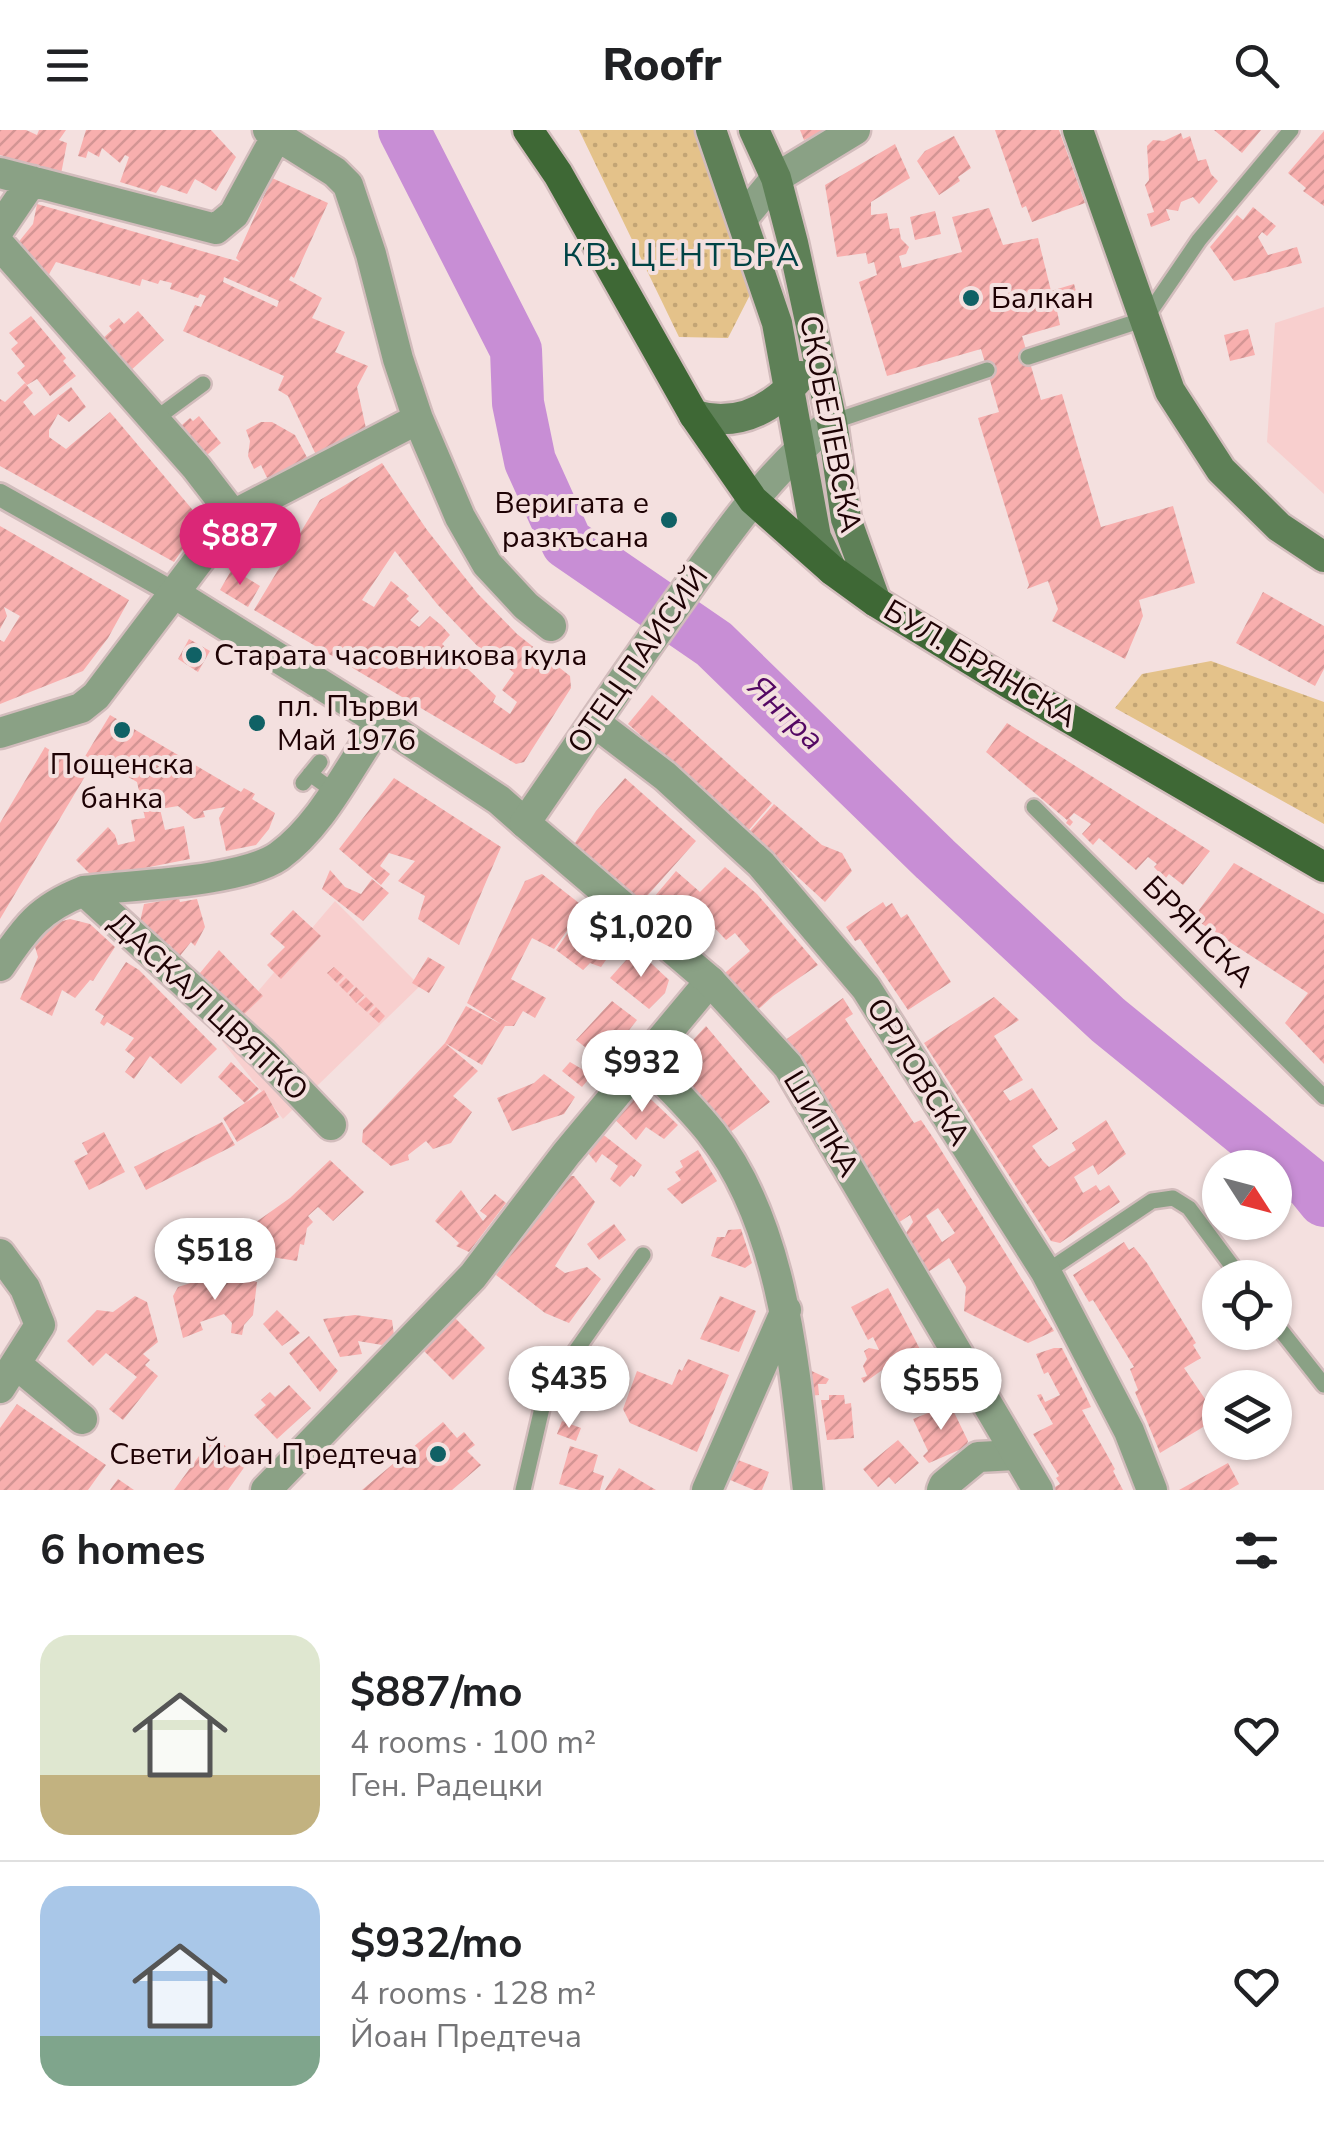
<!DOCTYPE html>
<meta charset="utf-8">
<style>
body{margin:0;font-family:"Nunito Sans",sans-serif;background:#f2f2f2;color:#202124;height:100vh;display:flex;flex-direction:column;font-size:38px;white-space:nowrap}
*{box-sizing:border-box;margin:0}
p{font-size:32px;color:#757577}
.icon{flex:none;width:55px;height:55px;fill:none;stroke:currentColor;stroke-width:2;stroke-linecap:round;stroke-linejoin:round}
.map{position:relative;height:1360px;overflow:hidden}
.drawer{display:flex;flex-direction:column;background:#fff;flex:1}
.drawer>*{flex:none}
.needle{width:65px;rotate:126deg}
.controls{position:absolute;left:1202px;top:1020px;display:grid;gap:20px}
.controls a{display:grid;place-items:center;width:90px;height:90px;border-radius:50%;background:#fff;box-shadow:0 2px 8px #0004;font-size:50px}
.price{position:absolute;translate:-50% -85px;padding:0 22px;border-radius:35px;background:#fff;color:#222;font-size:32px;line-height:65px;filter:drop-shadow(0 2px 5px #0008)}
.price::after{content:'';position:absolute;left:50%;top:60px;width:30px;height:22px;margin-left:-15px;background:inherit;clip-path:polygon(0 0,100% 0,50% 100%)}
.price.active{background:#db2777;color:#fff}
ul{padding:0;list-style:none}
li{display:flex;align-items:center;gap:30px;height:250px;padding:0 40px}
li+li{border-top:2px solid #e0e0e0}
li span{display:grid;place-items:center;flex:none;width:280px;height:200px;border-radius:30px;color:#555}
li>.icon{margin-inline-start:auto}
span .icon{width:120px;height:120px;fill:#fffc;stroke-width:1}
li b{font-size:42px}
h2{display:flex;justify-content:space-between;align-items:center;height:120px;padding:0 40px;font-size:42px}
header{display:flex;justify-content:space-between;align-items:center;height:130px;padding:0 40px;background:#fff;font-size:45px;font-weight:800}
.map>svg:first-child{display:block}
</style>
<header><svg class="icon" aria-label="menu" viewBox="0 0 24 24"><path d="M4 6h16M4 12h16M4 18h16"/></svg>Roofr<svg class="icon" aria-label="search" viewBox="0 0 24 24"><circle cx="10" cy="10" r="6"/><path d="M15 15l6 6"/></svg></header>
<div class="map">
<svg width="1324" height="1360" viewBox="0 0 1324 1360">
<defs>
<pattern id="green-dots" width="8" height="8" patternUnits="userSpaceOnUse" patternTransform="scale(2.5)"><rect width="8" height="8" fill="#e4c28a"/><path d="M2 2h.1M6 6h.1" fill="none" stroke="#c3a575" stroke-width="1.8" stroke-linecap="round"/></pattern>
<pattern id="building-hatch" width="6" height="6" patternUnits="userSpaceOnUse" patternTransform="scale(2.5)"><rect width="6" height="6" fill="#f8afae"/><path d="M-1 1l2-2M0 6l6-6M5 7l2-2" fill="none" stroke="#d49594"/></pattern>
</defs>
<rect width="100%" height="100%" fill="#f4e0df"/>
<path fill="#f8cfce" d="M1324,177v187l-57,-52 8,-119z
M335,771l85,85 -137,133 -64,-82z"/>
<path fill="url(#green-dots)" d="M579,0h115l59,159 -25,49 -49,-1z
M1211,531l113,41v122l-209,-116 27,-34z"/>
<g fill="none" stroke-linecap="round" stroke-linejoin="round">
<path stroke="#c88ed5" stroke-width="52" d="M404,0l112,220 2,53 12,58 37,82 147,101 221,215 173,161 203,165 13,16"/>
</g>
<path fill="url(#building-hatch)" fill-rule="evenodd" d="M0,0h26l11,5 2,-5h27l-7,10 8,3 -6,31 -61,-19z
M86,0h125l25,27 -20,34 -21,-12 -8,15 -26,-9 -5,8 -36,-11 9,-25 -4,-2 -5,8 -18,-15 -3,9 -11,-6 -2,7 -8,-2z
M800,0h28l-24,10z
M995,0h64l26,73 -53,19 -6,-16 -4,2z
M1214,0h47l-19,23z
M1324,1v75l-21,-15 3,-3 -18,-15z
M1181,3l2,6 7,-3 8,25 8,-2 5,15 7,7 -19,23 -6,-7 -12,5 -3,9 -12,-2 4,11 -19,7 -4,-13 7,-2 -9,-27 4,-5 -2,-34 6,-6 11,1z
M954,6l17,32 -13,9 2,4 -21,14 -22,-34 8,-10z
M895,14l15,34 -39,24v13l16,-2 3,16 9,-1 2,11 8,8 -3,7 -7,2 3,12 60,-16 -10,-35 37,-9 14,37 35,-7 13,53 23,-7 6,21 -23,6 3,14 -38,11 19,64 21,-6 39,133 72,-21 22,77 -56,17 4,16 -18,43 -73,-38 6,-12 -10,-28 -21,8 2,-4 -51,-167 21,-6 -18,-63 -94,27 -28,-94 18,-7 -3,-13 -6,2 -2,-11 -29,4 -12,-72z
M272,48l56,25 -34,75 -3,-2 -2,4 33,18 -10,20 33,14 -10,20 33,14 -11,21 10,46 -50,24 -29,-61 -10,-6 6,-14 -101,-45 12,-26 6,2 5,-11 -6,-2 -2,4 -28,-9 2,-6 -12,-3 -2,4 -16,-5 -2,7 -84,-24 -8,14 -35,-27 20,-25 4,-20 203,58 -4,-4zM224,147l55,24 -2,6 -54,-25z
M1253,77l23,19 -9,10 -5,-4 -4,5 10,18 29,-8 5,16 -68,18 -24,-34 27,-32 6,5z
M935,81l6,23 -26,6 -5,-23z
M138,181l26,29 -36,33 -26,-34 10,-9 -3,-4 10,-8 5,6z
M31,186l35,42 -3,3 13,15 -26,20 -13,-17 -10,6 -10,-12 8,-7 -14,-17 7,-6 -9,-10z
M1248,199l7,26 -25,6 -6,-26z
M25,253l8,10 -10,9 11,14 37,-29 15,20 -17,15 -11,-8 -9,16v7l17,12 44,-37 65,77 27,32 -28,41 -174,-96v-67l5,3z
M199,286l22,27 -21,18 -25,-30 15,-13 3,3z
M261,292h11l23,13 14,26 -41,19 -7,-15 -7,4 -6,-13 2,-15 -4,-11z
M382,333l45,67 51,64 39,40 53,42 1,12 -47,74 -8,2 -262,-154 66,-110zM395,421l42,53 50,52 8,8 7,-10 4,3 -4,6 12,10 -12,17 15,12 -7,12 -17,-12 3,-6 -54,-52 8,-9 -9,-10 -11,-9 -11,11 -9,-7 9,-9 -13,-12 3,-3 -18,-15 -17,26 -12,-7z
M0,396l129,74 -21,38 -25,33 -83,33v-64l4,2 16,-26 -16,-9 3,9 -7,13z
M232,439l28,17 -12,21 -28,-17z
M1263,462l61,34v43l-9,17 -79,-43z
M189,509l21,12 -12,21 -20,-13z
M652,565l120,108 -24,28 -120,-107z
M110,585l131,77 3,-4 11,6 -3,5 23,14 -6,16 -13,16 -30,6 -7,-33 6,-11 -22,4 2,6 -11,2 -16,-13 -18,3 5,21 19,-4 6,33 -96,19 -18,-18 32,-33 7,8 3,10 17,-4 -4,-21 14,-2 -8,-36 -19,-11 -1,2 -21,-15 -96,161v-96l45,-76 33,21z
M1007,593l40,25 163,103 -27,34 -14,-11 -4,5 -11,-12 3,-3 -9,-7 -12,13 -37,-32 -6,7 -11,-11 9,-10 -17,-11 -5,5 4,4 -3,4 -4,-3 3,-5 -2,2 -81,-68z
M394,648l107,69 -42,98 -41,-26 7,-23 -27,-15 17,-20 -26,-8 -9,13 10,8 -9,11 -42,-36z
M625,648l71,63 -57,64 -66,-59 23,-35z
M774,674l48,41 20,8 10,18 -27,31 -76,-70z
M1234,733l90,51v150l-39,-41 23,-30 -115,-75z
M725,737l32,27 61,71 -45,31 -21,19 -34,-36 32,-28 -15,-18 -9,7 -35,-37 -24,26 -23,-20 32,-38 24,21z
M330,740l15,17 16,7 11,-15 17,14 -26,28 -41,-32z
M542,744l42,33 -30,42 -22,-11 -21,41 35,19 -11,20 -12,-7 -9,15h-9l-23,39 -37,-22 33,28 -25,25 19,16 -21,31 -18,6 -7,-8 -18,14 1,5 -18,6 -29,-24 1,-12 82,-87 21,-37 35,18 -34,-21 58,-122z
M179,768l1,4 17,-3 8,28 -10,19 -4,-4 -12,15 -10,-13 -3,3 -26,-25 4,-18z
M883,772l3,5 6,-4 9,15 6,-4 44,68 -43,28 -48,-71 -5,2 -9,-14z
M585,778l36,31 -20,28 -11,-4 -7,7 -27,-20z
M293,780l28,26 -40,43 -14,-14 18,-18 -15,-13z
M70,789l20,5 25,23 -22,34 -3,-1 -15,18 -13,-8 -10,26 -32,-17 18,-42 -8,-27z
M636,819l33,31 -4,13 -16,16 -39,-31z
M219,820l44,46 -25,24 -43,-41z
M428,827l17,10 -16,26 -17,-10z
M126,832l13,8 78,79 -36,35 -31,-28 -16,23 -9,-7 10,-14 -10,-8 9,-12 -27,-16 -3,4 -4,-3 4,-7 -9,-6z
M334,837l10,9 -7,7 -10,-10z
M346,848l8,8 -7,7 -8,-8z
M356,857l8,8 -8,8 -7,-8z
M366,867l8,8 -7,7 -9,-8z
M994,867l25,23 -25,16 29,44 -20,11 7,10 22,-13 26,41 -26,17 11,15 6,6 27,-17 -4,-7 34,-23 20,34 -28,21 -5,-10 -19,12 9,16 13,-8 4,6 9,-6 11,17 -60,41 -9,-2 -127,-198z
M843,868l10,16 -8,5 69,104 7,-3 15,22 118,189 -26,12 -64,-32 2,-24 -17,-29 -27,18 -19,-38 10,-16 -3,-7 -15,10 -115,-181zM938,1078l17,25 -13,9 -16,-26z
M612,871l25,19 -33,42 -28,-22z
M376,877l9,9 -6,7 -10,-9z
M706,896l64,76 -41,31 -39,-49 -20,-19z
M231,932l28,27 -14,14 -27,-26z
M570,932l22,13 -10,12 -20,-16z
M544,944l31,23 -11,17 -52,17 -15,-33 37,-15z
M636,955l42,40 -14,14 -18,-12 -10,13 -28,-27z
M264,960l15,27 -42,25 -14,-24z
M222,992l13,23 -89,45 -12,-23z
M596,999l46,36 -8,12 -3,-2 -11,12 -10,-8 8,-13 -16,-12 -6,9 -8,-10 -2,-5z
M104,1002l21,40 -36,18 -15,-29 14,-7 -6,-11z
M698,1020l19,31 -35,23 -15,-15 14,-9 -6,-8 8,-5 -3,-6z
M330,1030l34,32 -31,29 -15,-14 -10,9 5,6 -6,6 -3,17 -4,-1 -3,17 -51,-8 -4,-21 48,-34z
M562,1046h12l21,26 -40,64 10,7 22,-6 14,12 -32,44 -24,-10 -49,-38 33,-46 -2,-3z
M461,1060l22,31 4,-5 -7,-5 15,-17 11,9 -37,49 -13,-6 3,-3 -24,-22z
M614,1094l12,16 -27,20 -12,-16z
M741,1099l11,34 -7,5 -34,-12 6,-19h8l3,-7z
M1124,1112l5,8 5,-3 13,16 49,80 -3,2 8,13 -17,10 34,50 -58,35 -25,-61 3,-2 -8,-21 4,-2 -41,-67 -4,2 -16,-27z
M216,1145l41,7 -4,33 -9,10 -2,10 -11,-2 1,-10 -8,-9 -24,8 3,8 -20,8 -10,-42 5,-9z
M888,1158l35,67 -38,13 -21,15 -3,-5 6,-2 -4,-10 4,-7 -3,-8 5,-3 10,2 -6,-13 -5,3 -17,-33z
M135,1166l12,6 11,40 -15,12 7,6 -5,5 13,11 -35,44 -14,-11 28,-32 -31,-24 -13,13 -26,-25 30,-31 16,2z
M720,1166l36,15 -17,41 -39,-13z
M277,1180l23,23 -18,13 -19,-22z
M355,1185l37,5 2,15 -12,10 -24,-4 4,13 -22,3 -17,-38z
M453,1186l32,32 -32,32 -32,-32z
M309,1206l29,35 -18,21 -31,-39z
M1054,1218h8l22,44 7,15 -9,3 33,59 -2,2 10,19h-73l10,-6 -4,-6 3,-2 -26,-42 20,-10 -16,-29 4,-1 4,8 15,-7 -12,-23 -4,2 -8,-20z
M688,1229l41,16 -32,77 -67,-29 -7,-14 14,-38 35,14 7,-16 3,2z
M803,1237l26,12 -3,5h-8l1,11 -10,1z
M289,1255l22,23 -34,31 -23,-24 12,-10 -5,-5 9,-8 5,5z
M829,1265h15l1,9 6,-1 3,35 -27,2 -6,-40h8z
M17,1274l89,61 -18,25h-88v-62z
M950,1274l18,37 -2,6 -37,16 -6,-7 5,-5 -15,-32z
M562,1291l19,7 -5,13 -19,-7z
M443,1292l14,16 7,-6 11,13 -8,6 14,14 -29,25h-90z
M213,1307l35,25 -20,28h-54z
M898,1310l21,23 -24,21 -6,-7 -11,10 -15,-18z
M570,1316l28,9 -5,17 11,4 -4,14h-21l-20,-6z
M725,1325l44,17 -7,18h-8l-38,-16z
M1228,1333l11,21 -10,6h-50z
M619,1338l37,22h-51z
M118,1349l16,11h-24z"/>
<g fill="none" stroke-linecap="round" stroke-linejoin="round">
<defs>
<path id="service" d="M1028,227l117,-38 54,-79 92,-110
M154,290l49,-36
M832,292l155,-52
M310,644l25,18
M303,653l17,-21
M1034,677l290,290
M1046,1142l106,-71 21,-3 16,10 52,70
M1275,1193l49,62
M523,1360l22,-95 98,-140"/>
<path id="pedestrian" d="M0,365l174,98"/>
<path id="minor" d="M268,0l67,42 13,13 23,69 27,105 20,60 42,98 27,47 39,42 25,20
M0,43l216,56 18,-15 42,-77
M742,89l34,-41 79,-48
M0,98l32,-47
M0,115l196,222 37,48
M174,463l207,129 118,78 26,23
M0,603l81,-25 15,-12 137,-181 185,-96
M84,761l179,163 68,71
M0,836c26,-39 40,-58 84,-75 48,-6 158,-9 195,-35 45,-33 70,-90 102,-134
M645,931c22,24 47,47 67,73 74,95 83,241 96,356
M0,1124l25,34 15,37 -40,63
M16,1234l66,55
M266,1360l207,-214 93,-122 144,-173
M707,1360l79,-180
M942,1360l2,-5 34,-28 37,-2"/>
<path id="tertiary" d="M832,292c-63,49 -108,115 -154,180 -52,73 -102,147 -153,221l185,158 78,85 250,424
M594,592l71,54 96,88 105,124 180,284 83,159 23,59"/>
<path id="secondary" d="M711,0l66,193 39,214 16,33
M754,0l22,48 17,65 39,179 14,97 30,83
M1078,0l92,261 51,79 58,57 45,30
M694,285c44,13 79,-6 107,-39"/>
<path id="primary" d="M528,0l30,44 136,241 59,85 79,70 44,32 134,82 314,183"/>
</defs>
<use href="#service" stroke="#d2bcbc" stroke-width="20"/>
<use href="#pedestrian" stroke="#d2bcbc" stroke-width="28"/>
<use href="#minor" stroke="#d2bcbc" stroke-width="35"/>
<use href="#tertiary" stroke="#d2bcbc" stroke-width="35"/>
<use href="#secondary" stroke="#d2bcbc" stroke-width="35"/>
<use href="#primary" stroke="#d2bcbc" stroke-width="35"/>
<use href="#service" stroke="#8aa185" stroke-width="15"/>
<use href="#pedestrian" stroke="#8aa185" stroke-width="22"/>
<use href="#minor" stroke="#8aa185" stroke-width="30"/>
<use href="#tertiary" stroke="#8aa185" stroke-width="30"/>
<use href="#secondary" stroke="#5e8057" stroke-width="30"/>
<use href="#primary" stroke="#3e6835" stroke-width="30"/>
</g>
<g fill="#106165" stroke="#f4e0df" stroke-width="4">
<circle cx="971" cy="168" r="10"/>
<circle cx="669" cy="390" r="10"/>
<circle cx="194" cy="525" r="10"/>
<circle cx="257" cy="593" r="10"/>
<circle cx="122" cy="600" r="10"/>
<circle cx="438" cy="1324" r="10"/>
</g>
<g text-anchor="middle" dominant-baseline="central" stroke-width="8" stroke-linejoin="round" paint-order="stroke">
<g font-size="30" fill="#1e0204" stroke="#f4e0df" text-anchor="start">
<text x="991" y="168">Балкан</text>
<text x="649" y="373" text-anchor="end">Веригата е<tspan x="649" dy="34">разкъсана</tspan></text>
<text x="214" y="525">Старата часовникова кула</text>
<text x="277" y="576">пл. Първи<tspan x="277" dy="34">Май 1976</tspan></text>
<text x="122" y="634" text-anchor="middle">Пощенска<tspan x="122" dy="34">банка</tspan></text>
<text x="418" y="1324" text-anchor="end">Свети Йоан Предтеча</text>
</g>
<g font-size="30" fill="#1e0204" stroke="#f4e0df">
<text transform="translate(830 294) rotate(79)">СКОБЕЛЕВСКА</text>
<text transform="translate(638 530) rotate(-55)">ОТЕЦ ПАИСИЙ</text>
<text transform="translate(980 534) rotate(31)">БУЛ. БРЯНСКА</text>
<text transform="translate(1198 802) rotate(45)">БРЯНСКА</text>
<text transform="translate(208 877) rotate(43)">ДАСКАЛ ЦВЯТКО</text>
<text transform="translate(918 942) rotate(58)">ОРЛОВСКА</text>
<text transform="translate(821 994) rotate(59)">ШИПКА</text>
</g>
<g font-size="32" letter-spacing="2.5" fill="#004346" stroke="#f4e0df">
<text x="682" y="125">КВ. ЦЕНТЪРА</text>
</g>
<g font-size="32" font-style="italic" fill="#540863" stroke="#f4e0df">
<text transform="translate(786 583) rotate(44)">Янтра</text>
</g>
</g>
</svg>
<div class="controls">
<a><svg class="needle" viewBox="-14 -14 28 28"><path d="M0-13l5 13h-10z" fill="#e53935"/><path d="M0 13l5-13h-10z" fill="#757577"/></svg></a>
<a><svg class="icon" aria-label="locate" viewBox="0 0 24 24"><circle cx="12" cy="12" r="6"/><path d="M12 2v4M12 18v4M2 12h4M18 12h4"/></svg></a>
<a><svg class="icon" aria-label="layers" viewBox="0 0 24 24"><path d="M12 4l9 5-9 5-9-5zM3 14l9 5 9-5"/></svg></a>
</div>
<b class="price active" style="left:240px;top:458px">$887</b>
<b class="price" style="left:641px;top:850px">$1,020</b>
<b class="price" style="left:642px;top:985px">$932</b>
<b class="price" style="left:215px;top:1173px">$518</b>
<b class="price" style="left:569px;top:1301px">$435</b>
<b class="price" style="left:941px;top:1303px">$555</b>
</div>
<section class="drawer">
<h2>6 homes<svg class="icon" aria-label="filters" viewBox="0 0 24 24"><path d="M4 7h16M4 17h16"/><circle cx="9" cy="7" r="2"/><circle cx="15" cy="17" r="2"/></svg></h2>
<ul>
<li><span style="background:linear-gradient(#dfe7d0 70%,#c2b280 0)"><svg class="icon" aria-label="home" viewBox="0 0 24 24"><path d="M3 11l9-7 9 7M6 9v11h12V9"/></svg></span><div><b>$887/mo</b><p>4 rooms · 100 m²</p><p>Ген. Радецки</p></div><svg class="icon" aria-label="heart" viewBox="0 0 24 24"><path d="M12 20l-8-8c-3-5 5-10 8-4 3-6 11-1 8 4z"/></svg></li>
<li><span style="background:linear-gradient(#a9c7e8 75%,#7fa58c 0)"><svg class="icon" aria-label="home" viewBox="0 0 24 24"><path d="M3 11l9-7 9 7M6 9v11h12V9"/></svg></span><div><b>$932/mo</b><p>4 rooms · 128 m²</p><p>Йоан Предтеча</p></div><svg class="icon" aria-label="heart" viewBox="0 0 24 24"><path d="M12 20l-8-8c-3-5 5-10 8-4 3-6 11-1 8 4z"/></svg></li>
</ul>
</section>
